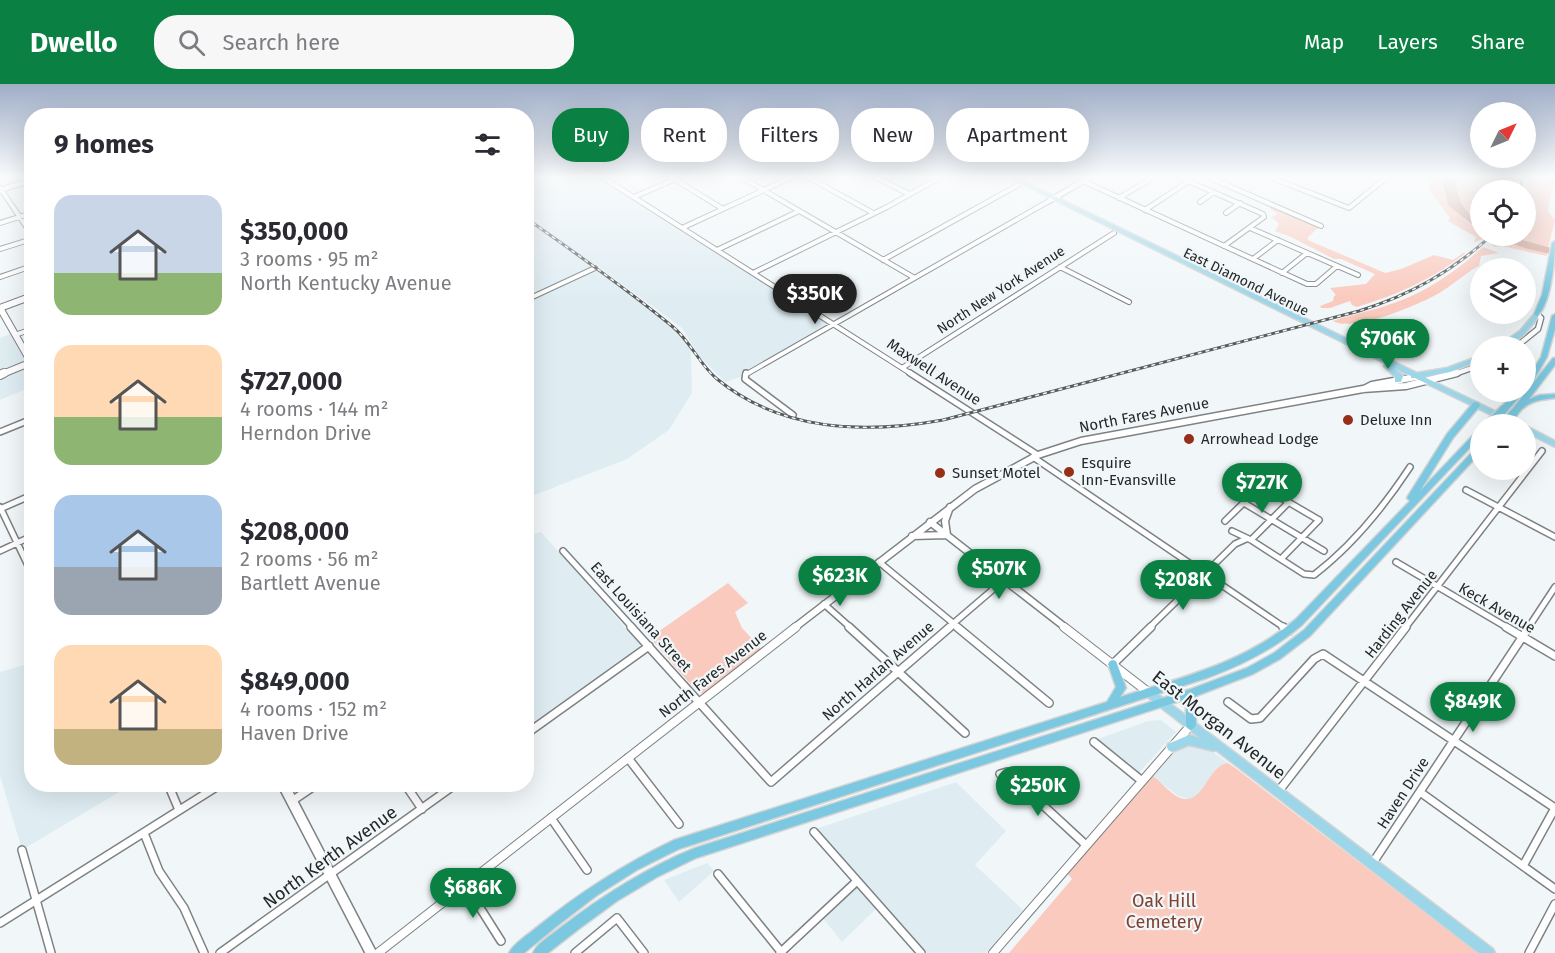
<!DOCTYPE html>
<meta charset="utf-8">
<style>
body{margin:0;font-family:"Fira Sans",sans-serif;background:#f7f7f7;color:#2b2b33;height:100vh;display:flex;flex-direction:column;font-size:22px;white-space:nowrap}
*{box-sizing:border-box;margin:0}
p{font-size:20px;color:#7c7c81}
.icon{flex:none;width:33px;height:33px;fill:none;stroke:currentColor;stroke-width:2;stroke-linecap:round;stroke-linejoin:round}
.map{position:relative;flex:1;overflow:hidden}
.drawer{position:absolute;left:24px;top:24px;width:510px;height:684px;display:flex;flex-direction:column;background:#fff;border-radius:24px;box-shadow:0 6px 24px #0002}
.drawer>*{flex:none}
.top-card{position:absolute;left:552px;top:24px;width:570px;height:54px;display:flex;gap:12px}
.needle{width:39px;rotate:47deg}
.tools{position:absolute;left:1470px;top:18px;display:grid;gap:12px}
.tools a{display:grid;place-items:center;width:66px;height:66px;border-radius:50%;background:#fff;box-shadow:0 6px 24px #0002;font-size:30px}
.price{position:absolute;translate:-50% -51px;padding:0 14px;border-radius:21px;background:#0b8043;color:#fff;font-size:20px;line-height:39px;filter:drop-shadow(0 2px 3px #0008)}
.price::after{content:'';position:absolute;left:50%;top:36px;width:18px;height:14px;margin-left:-9px;background:inherit;clip-path:polygon(0 0,100% 0,50% 100%)}
.price.active{background:#222;color:#fff}
ul{padding:0;list-style:none}
li{display:flex;align-items:center;gap:18px;height:150px;padding:0 30px}
li span{display:grid;place-items:center;flex:none;width:168px;height:120px;border-radius:18px;color:#555}
li>.icon{margin-inline-start:auto}
span .icon{width:72px;height:72px;fill:#fffc;stroke-width:1}
li b{font-size:26px}
h2{display:flex;justify-content:space-between;align-items:center;height:72px;padding:0 30px;font-size:26px}
.chip{padding:0 21px;border-radius:24px;background:#fff;box-shadow:0 6px 24px #0002;font-size:21px;line-height:54px}
.chip.active{background:#0b8043;color:#fff}
header{display:flex;align-items:center;gap:36px;box-sizing:border-box;height:84px;padding:0 30px;background:#0b8043;color:#fff}
header strong{font-size:28px}
nav{display:flex;gap:33px;margin-inline-start:auto;font-size:21px}
.search{width:420px;height:54px;background:#f7f7f7;display:flex;align-items:center;gap:15px;box-sizing:border-box;padding:0 21px;border-radius:24px;color:#7c7c81;font-size:22px}
.map>svg:first-child{display:block}
</style>
<header>
<strong>Dwello</strong>
<div class="search"><svg class="icon" aria-label="search" viewBox="0 0 24 24"><circle cx="10" cy="10" r="6"/><path d="M15 15l6 6"/></svg>Search here</div>
<nav><a>Map</a><a>Layers</a><a>Share</a></nav>
</header>
<div class="map">
<svg width="1555" height="869" viewBox="0 0 1555 869">
<rect width="100%" height="100%" fill="#f1f7f9"/>
<path fill="#dfedf3" d="M527,93h75l231,147 -89,52 -19,6 -26,-26 -17,-28 -86,-63 -69,35z
M880,93h55l-27,14z
M596,185l81,61 14,18 1,45 -23,37 -42,29 -100,39 -1,-197z
M10,250l16,27 -26,11v-34z
M28,283l3,5v15l-31,13v-22z
M541,448l100,113 -114,82v-191z
M31,579l1,121 99,1 -109,65 -22,-74v-104z
M1161,636l15,12 -38,42 -43,-34 53,-19z
M1187,658l23,8 18,13 -10,4 -18,24 -7,7 -5,1 -10,-3 -25,-20 26,-29z
M956,698l50,49 -31,34 48,45 -37,43h-59l-111,-124z
M707,779l7,8 -35,31 -15,-22z
M856,799l22,24 -36,35 -20,-25z"/>
<path fill="#facabe" d="M1424,93h17l5,22 19,21 15,11v5h8l59,17v3l-45,-10 -7,1 -12,-8 -9,3 2,-5 -28,-16 2,-3 -21,-29 1,-8z
M1455,93h61l2,13h-38v32c-18,-12 -21,-24 -25,-45z
M1528,93h27c0,9 -9,30 -6,35 1,3 4,5 6,8l-7,28 -40,-12h18l1,-36 -3,-10z
M1272,123l47,20 -11,10v3l77,33 16,-4 33,-14 19,5 10,-7h3c-33,26 -69,42 -109,54l-5,-2 -2,-4 -20,7h-9l-1,-2 13,-5 1,-5 2,-1 -6,-7 36,-4 9,-10 -34,-15h-7l-43,-22 -16,-6 4,-7 -7,-7 6,-3 -9,-6z
M1483,163l16,6 -18,3 -2,10c-9,4 -28,20 -38,26 -20,12 -88,41 -108,29 19,-7 39,-10 58,-17 36,-12 64,-32 92,-57z
M728,499l20,20 -13,9 7,16 18,19v3l-57,43h-5l-51,-59h8z
M1228,679l10,7 240,183h-469l63,-74 -5,-6 86,-97c8,6 16,16 25,21 25,12 29,-32 50,-34z"/>
<path fill="#d2a296" d="M1441,93h14c4,21 6,33 25,45v9l-32,-26z
M1488,152h20l47,13v6l-27,-6z"/>
<g fill="none" stroke-linecap="round" stroke-linejoin="round">
<defs>
<path id="minor-far2" d="M602,93l311,198
M671,93l52,32
M741,93l172,100
M808,93l65,36
M875,93l34,17
M1179,93l84,37 1,3 -40,29
M1208,93l113,49
M1270,93l79,31 38,-31
M1083,97l224,103h9l21,-18
M1223,100l11,-7
M0,104l32,47
M634,113l46,-20
M1119,114l35,-21
M1200,118l14,-10
M1145,126l44,-29
M1226,129l14,-10
M0,139l32,-10
M682,144l110,-51
M1250,144l108,47
M0,165l32,-10
M717,166l82,-39
M1253,175l25,-19
M883,176l135,-75
M1060,183l69,35
M753,189l134,-66 54,-30
M1282,189l25,-20
M0,193l32,-11
M526,216l69,-32
M15,251l17,-6
M902,284l212,-135
M745,291l304,-174"/>
<path id="minor-far1" d="M746,289l-1,6 48,36
M910,289l128,82
M0,348l32,-13
M1033,373l252,171
M1466,406l89,47
M1244,419l80,48
M0,423l32,67
M0,425l32,-14
M1225,437l36,-35 58,34 -38,39
M1232,447l19,9 53,34 10,1c39,-30 69,-67 96,-108
M1251,456l38,-38
M0,467l32,-15
M563,467l70,77
M879,478l80,66
M1396,478l112,66
M824,520l27,24
M948,544l56,-48
M1149,544l86,-84 11,-5
M1405,544l137,-177
M1528,544l27,-41"/>
<path id="minor" d="M631,543l140,155 179,-155
M849,543l116,106
M957,543l92,76
M1283,543l6,4
M1506,543l49,29
M1113,580l38,-37
M1228,618l23,17 9,-1 54,-59 9,-5 232,154
M526,650l123,-88
M1094,658l48,39
M628,674l51,66
M1000,690l7,-2 79,73
M168,700l11,26
M405,700l17,25
M1278,708l128,-165
M1420,708l135,97
M292,717l25,-17
M551,734l36,52
M814,748l107,121
M144,749l15,38 25,37 20,45
M22,766l29,103
M1372,780l157,-237
M1523,782l32,-58
M718,790l64,79
M465,800l36,57
M0,839l221,-139
M220,869l236,-169
M575,869l42,-35 27,35
M780,869l77,-72
M1529,869l26,-49"/>
<path id="tertiary-far2" d="M0,106l32,-10
M1049,117l41,-24
M1517,262l21,-17 3,-11 -4,-4
M1452,291l28,-10"/>
<path id="tertiary-far1" d="M1364,305l8,-4 44,-8
M930,438l136,106
M912,452l35,-1 -2,-14 5,-14
M794,544l181,-139 63,-34 43,-14 282,-52 43,-3 51,-13"/>
<path id="tertiary" d="M1064,543l84,65
M378,869l418,-326
M993,869l198,-228"/>
<path id="secondary-far2" d="M0,224l32,56
M0,224l32,-12
M0,291l32,-13"/>
<path id="secondary-far1" d="M0,291l4,-2"/>
<path id="secondary" d="M283,700l88,169"/>
<path id="primary" d="M1008,93h7l402,196 30,-5 33,-12v4l-30,12 -26,5 94,45 1,2h-9l-95,-46h-4v-2l-17,-8 9,8 -2,6h-6v-5l-11,-11 3,-2z
M1537,228l3,2c-9,13 -22,32 -40,32l1,-2 19,-13 15,-18z
M1526,342l29,15v6l-29,-15z
M1148,604l3,1 342,260 2,4h-16l-263,-203 -2,1 -25,-6 -17,7 -4,-2 -1,-3 1,-3 21,-9 11,3 -55,-43 -2,-3 2,-3z"/>
<path id="trunk" d="M1555,157c0,18 -4,64 -18,75l-2,-1 -1,-1 8,-19 10,-52z
M1555,230v15l-8,28 -18,31h-3v-7l15,-24 11,-41z
M1553,274h2v7l-26,34 11,-4 15,-1v4c-16,2 -28,3 -38,17h-6l-1,-2 1,-2z
M1516,308h8l-17,19h-6l-1,-2 1,-2z
M1476,318l3,1 1,2 -1,2 -26,31 -33,53 57,-60 3,-1v7l-178,188c-28,24 -60,40 -95,53l-528,171 -42,21 -41,26 -39,30 -33,27h-15c5,-10 19,-18 27,-25 43,-35 88,-64 138,-88l433,-138 9,-15 -8,-23 2,-3 3,-1 3,1 10,27 -6,9c63,-20 124,-34 176,-78l114,-118 -3,-3 1,-2 39,-62 26,-31z
M1480,362v7l-170,183 -30,23 -27,15 -57,22v29l-2,3 -3,2 -3,-2 -2,-3v-26l-490,159 -39,19 -40,24 -37,27 -32,25h-15c4,-10 19,-18 27,-25 42,-32 86,-60 135,-80l496,-159 56,-21 27,-15 30,-23 173,-183z"/>
</defs>
<use href="#minor-far2" stroke="#7d8284" stroke-width="6"/>
<use href="#minor-far1" stroke="#7d8284" stroke-width="8"/>
<use href="#minor" stroke="#7d8284" stroke-width="10"/>
<use href="#tertiary-far2" stroke="#7d8284" stroke-width="7"/>
<use href="#tertiary-far1" stroke="#7d8284" stroke-width="9"/>
<use href="#tertiary" stroke="#7d8284" stroke-width="10"/>
<use href="#secondary-far2" stroke="#7d8284" stroke-width="8"/>
<use href="#secondary-far1" stroke="#7d8284" stroke-width="10"/>
<use href="#secondary" stroke="#7d8284" stroke-width="13"/>
<use href="#primary" stroke="#d4d4d4" stroke-width="3"/>
<use href="#trunk" stroke="#d4d4d4" stroke-width="3"/>
<use href="#minor-far2" stroke="#fff" stroke-width="4"/>
<use href="#minor-far1" stroke="#fff" stroke-width="5"/>
<use href="#minor" stroke="#fff" stroke-width="7"/>
<use href="#tertiary-far2" stroke="#fff" stroke-width="4.5"/>
<use href="#tertiary-far1" stroke="#fff" stroke-width="6"/>
<use href="#tertiary" stroke="#fff" stroke-width="8"/>
<use href="#secondary-far2" stroke="#fff" stroke-width="6"/>
<use href="#secondary-far1" stroke="#fff" stroke-width="8"/>
<use href="#secondary" stroke="#fff" stroke-width="10"/>
<use href="#primary" fill="#9cd6e8" fill-rule="evenodd"/>
<use href="#trunk" fill="#7bc8e0" fill-rule="evenodd"/>
<defs>
<path id="rail" d="M1521,93l1,13
M526,134c49,35 100,70 147,109 18,15 26,37 44,52 65,53 148,55 226,41l416,-109c51,-16 92,-39 132,-75"/>
</defs>
<use href="#rail" stroke="#595c5c" stroke-width="3"/>
<use href="#rail" stroke="#f1f7f9" stroke-width="1.5" stroke-dasharray="4" stroke-linecap="butt"/>
<defs>
<path id="trunk-bridge" d="M1490,339l14,-14
M1503,340l11,-11"/>
</defs>
<use href="#trunk-bridge" stroke="#d4d4d4" stroke-width="11" stroke-linecap="butt"/>
<use href="#trunk-bridge" stroke="#7bc8e0" stroke-width="8"/>
</g>
<linearGradient id="sky" x2="0" y2="1"><stop stop-color="#9fadc7"/><stop offset="0.43" stop-color="#f9fbfc"/><stop offset="1" stop-color="#f9fbfc" stop-opacity="0"/></linearGradient>
<rect width="1555" height="215" fill="url(#sky)"/>
<g fill="#972e17" stroke="#f1f7f9" stroke-width="2">
<circle cx="1348" cy="336" r="6"/>
<circle cx="1189" cy="355" r="6"/>
<circle cx="1069" cy="388" r="6"/>
<circle cx="940" cy="389" r="6"/>
</g>
<g text-anchor="middle" dominant-baseline="central" stroke-width="4.5" stroke-linejoin="round" paint-order="stroke">
<g font-size="14" fill="#262828" stroke="#f1f7f9">
<text transform="translate(1246 198) rotate(26)">East Diamond Avenue</text>
<text transform="translate(1001 206) rotate(-33)">North New York Avenue</text>
</g>
<g font-size="15" fill="#262828" stroke="#f1f7f9">
<text transform="translate(934 288) rotate(33)">Maxwell Avenue</text>
<text transform="translate(1144 331) rotate(-11)">North Fares Avenue</text>
<text transform="translate(1497 524) rotate(30)">Keck Avenue</text>
<text transform="translate(1401 530) rotate(-52)">Harding Avenue</text>
<text transform="translate(641 533) rotate(48)">East Louisiana Street</text>
<text transform="translate(878 587) rotate(-41)">North Harlan Avenue</text>
<text transform="translate(713 590) rotate(-38)">North Fares Avenue</text>
<text transform="translate(1403 709) rotate(-57)">Haven Drive</text>
</g>
<g font-size="15" fill="#262828" stroke="#f1f7f9" text-anchor="start">
<text x="1360" y="336">Deluxe Inn</text>
<text x="1201" y="355">Arrowhead Lodge</text>
<text x="1081" y="379">Esquire<tspan x="1081" dy="17">Inn-Evansville</tspan></text>
<text x="952" y="389">Sunset Motel</text>
</g>
<g font-size="18" fill="#262828" stroke="#f1f7f9">
<text transform="translate(1219 641) rotate(38)">East Morgan Avenue</text>
<text transform="translate(330 773) rotate(-36)">North Kerth Avenue</text>
</g>
<g font-size="18" fill="#804133" stroke="#f1f7f9">
<text x="1164" y="817">Oak Hill<tspan x="1164" dy="21">Cemetery</tspan></text>
</g>
</g>
</svg>
<div class="tools">
<a><svg class="needle" viewBox="-14 -14 28 28"><path d="M0-13l5 13h-10z" fill="#e53935"/><path d="M0 13l5-13h-10z" fill="#7c7c81"/></svg></a>
<a><svg class="icon" aria-label="locate" viewBox="0 0 24 24"><circle cx="12" cy="12" r="6"/><path d="M12 2v4M12 18v4M2 12h4M18 12h4"/></svg></a>
<a><svg class="icon" aria-label="layers" viewBox="0 0 24 24"><path d="M12 4l9 5-9 5-9-5zM3 14l9 5 9-5"/></svg></a>
<a>+</a>
<a>−</a>
</div>
<b class="price active" style="left:815px;top:241px">$350K</b>
<b class="price" style="left:1388px;top:286px">$706K</b>
<b class="price" style="left:1262px;top:430px">$727K</b>
<b class="price" style="left:999px;top:516px">$507K</b>
<b class="price" style="left:840px;top:523px">$623K</b>
<b class="price" style="left:1183px;top:527px">$208K</b>
<b class="price" style="left:1473px;top:649px">$849K</b>
<b class="price" style="left:1038px;top:733px">$250K</b>
<b class="price" style="left:473px;top:835px">$686K</b>
<div class="top-card">
<a class="chip active">Buy</a>
<a class="chip">Rent</a>
<a class="chip">Filters</a>
<a class="chip">New</a>
<a class="chip">Apartment</a>
</div>
<section class="drawer">
<h2>9 homes<svg class="icon" aria-label="filters" viewBox="0 0 24 24"><path d="M4 7h16M4 17h16"/><circle cx="9" cy="7" r="2"/><circle cx="15" cy="17" r="2"/></svg></h2>
<ul>
<li><span style="background:linear-gradient(#c9d6e8 65%,#8fb573 0)"><svg class="icon" aria-label="home" viewBox="0 0 24 24"><path d="M3 11l9-7 9 7M6 9v11h12V9"/></svg></span><div><b>$350,000</b><p>3 rooms · 95 m²</p><p>North Kentucky Avenue</p></div></li>
<li><span style="background:linear-gradient(#ffd9b3 60%,#8fb573 0)"><svg class="icon" aria-label="home" viewBox="0 0 24 24"><path d="M3 11l9-7 9 7M6 9v11h12V9"/></svg></span><div><b>$727,000</b><p>4 rooms · 144 m²</p><p>Herndon Drive</p></div></li>
<li><span style="background:linear-gradient(#a9c7e8 60%,#9aa5b1 0)"><svg class="icon" aria-label="home" viewBox="0 0 24 24"><path d="M3 11l9-7 9 7M6 9v11h12V9"/></svg></span><div><b>$208,000</b><p>2 rooms · 56 m²</p><p>Bartlett Avenue</p></div></li>
<li><span style="background:linear-gradient(#ffd9b3 70%,#c2b280 0)"><svg class="icon" aria-label="home" viewBox="0 0 24 24"><path d="M3 11l9-7 9 7M6 9v11h12V9"/></svg></span><div><b>$849,000</b><p>4 rooms · 152 m²</p><p>Haven Drive</p></div></li>
</ul>
</section>
</div>
